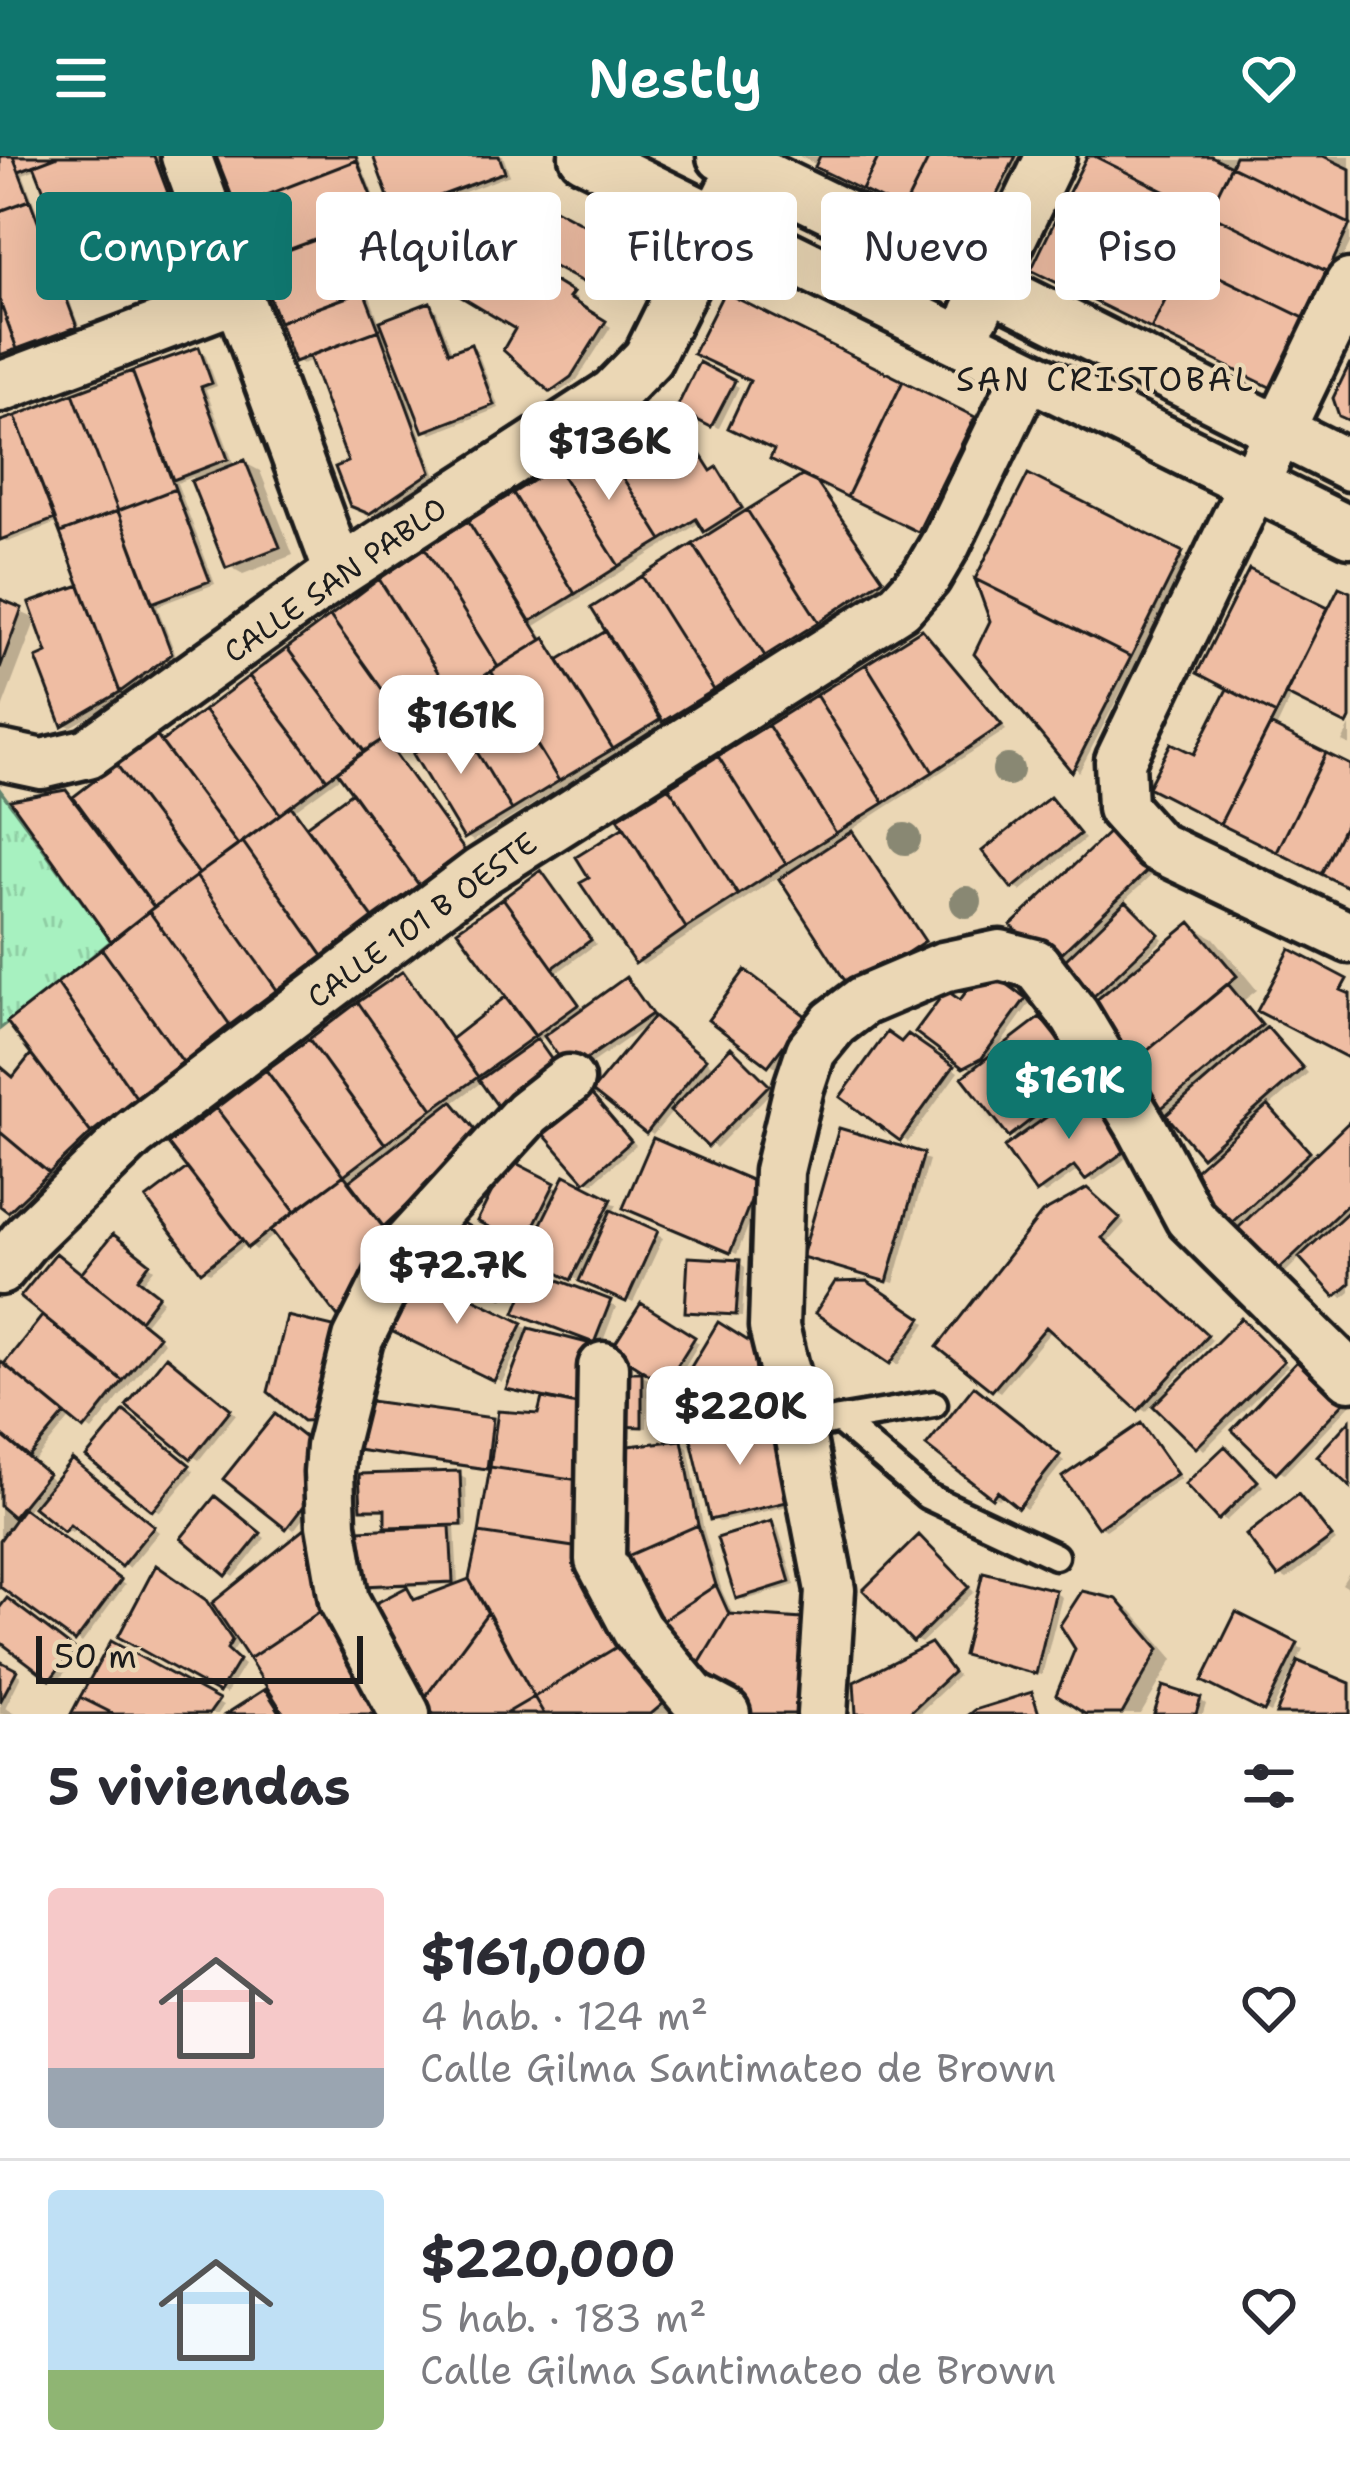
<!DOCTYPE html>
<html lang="es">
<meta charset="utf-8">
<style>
body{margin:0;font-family:"Shantell Sans",sans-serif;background:#f2f2f3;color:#2b2b33;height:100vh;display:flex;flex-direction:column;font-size:45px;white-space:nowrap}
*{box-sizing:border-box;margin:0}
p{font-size:39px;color:#7c7c81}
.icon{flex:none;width:66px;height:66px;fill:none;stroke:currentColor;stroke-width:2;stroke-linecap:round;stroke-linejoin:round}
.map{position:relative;height:1558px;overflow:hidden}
.details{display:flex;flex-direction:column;background:#fff;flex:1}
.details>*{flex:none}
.guide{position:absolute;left:36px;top:36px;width:1278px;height:108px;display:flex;gap:24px}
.scale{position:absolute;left:36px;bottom:30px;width:327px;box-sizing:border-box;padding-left:12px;border:6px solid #1c1c1c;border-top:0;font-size:33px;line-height:42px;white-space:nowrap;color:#1c1c1c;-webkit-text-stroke:9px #ebd7b5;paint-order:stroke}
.price{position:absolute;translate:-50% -102px;padding:0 27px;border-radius:24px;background:#fff;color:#222;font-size:39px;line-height:78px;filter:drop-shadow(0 3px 6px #0008)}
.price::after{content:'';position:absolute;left:50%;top:72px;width:36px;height:27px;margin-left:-18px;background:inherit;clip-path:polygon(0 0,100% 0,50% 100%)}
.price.active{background:#0f766e;color:#fff}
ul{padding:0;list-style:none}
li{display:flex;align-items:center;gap:36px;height:300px;padding:0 48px}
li+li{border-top:3px solid #e1e1e2}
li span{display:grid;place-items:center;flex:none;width:336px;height:240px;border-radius:12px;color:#555}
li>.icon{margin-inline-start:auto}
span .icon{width:144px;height:144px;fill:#fffc;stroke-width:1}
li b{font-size:51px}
h2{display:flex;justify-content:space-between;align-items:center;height:144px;padding:0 48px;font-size:51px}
.chip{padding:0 42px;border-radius:12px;background:#fff;box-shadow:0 12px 48px #0002;font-size:42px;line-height:108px}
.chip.active{background:#0f766e;color:#fff}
header{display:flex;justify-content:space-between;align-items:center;height:156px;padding:0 48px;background:#0f766e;color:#fff;font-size:54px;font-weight:600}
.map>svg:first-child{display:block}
</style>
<header><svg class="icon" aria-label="menu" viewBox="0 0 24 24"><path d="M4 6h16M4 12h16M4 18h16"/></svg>Nestly<svg class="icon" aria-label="heart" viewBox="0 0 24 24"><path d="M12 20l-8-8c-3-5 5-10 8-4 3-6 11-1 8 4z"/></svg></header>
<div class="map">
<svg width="1350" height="1558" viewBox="0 0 1350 1558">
<defs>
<pattern id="park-tufts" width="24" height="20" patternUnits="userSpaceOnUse" patternTransform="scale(3)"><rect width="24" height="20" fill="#a7f1c0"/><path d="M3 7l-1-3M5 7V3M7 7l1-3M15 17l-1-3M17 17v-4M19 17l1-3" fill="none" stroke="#8fcea4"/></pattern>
</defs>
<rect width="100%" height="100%" fill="#ebd7b5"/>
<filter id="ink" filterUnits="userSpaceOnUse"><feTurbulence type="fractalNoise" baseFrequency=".00833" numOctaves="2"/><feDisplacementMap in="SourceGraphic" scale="24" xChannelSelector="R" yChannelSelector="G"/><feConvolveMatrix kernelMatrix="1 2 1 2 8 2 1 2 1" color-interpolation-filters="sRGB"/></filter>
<g filter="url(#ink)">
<path fill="url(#park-tufts)" stroke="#62866e" stroke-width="3" d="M0,634l111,151 -111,88z"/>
<path fill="#0003" fill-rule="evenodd" d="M0,0h158l43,113 -54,20 -6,-3 -4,-10 -42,16 -7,-4 53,-81 -4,-8 -71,27 -6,-4 -21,-54 -16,6 58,157 -81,29z
M219,0h139l49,123 -38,15 11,30 49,-19 7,4 17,45 18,-6 6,3 22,57 -67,26 -6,-4 -10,-24 -5,2 25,68 -59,39 -17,-6 -8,-45 -39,-104 -11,4 -6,-4z
M376,0h127l7,19 -107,40 -6,-4z
M799,0h225l-31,61 -23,-11 -14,28z
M1090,0h260v87l-71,146 -244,-120z
M533,44l105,57 -22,40 -105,-57z
M493,92l84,51 -3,5 37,23 -34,53 -19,13 -6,-4z
M198,194l7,4 12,32 -11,4 29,77 10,-4 15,8 33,84 -50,19 -14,-8 -36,-89 -16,6 38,101 -58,22 20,52 -50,37 -56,32 -6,-3 -14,-70 33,-67 -25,-65 -51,20 -7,-4 -1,-114z
M700,210l39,21 -20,41 -39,-20z
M645,259l6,4 13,20 17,-12 6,4 27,42 3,-2 7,4 24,39 61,-38 165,-57 14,9 -54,110 -118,-59 71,104 -167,110 -49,30 -3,-1 -195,119 -6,-4 -27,-97 62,-58 -5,-8 -109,68 82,114 -373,280 -81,78 -16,-12v-134l14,12 101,-138 -100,-139 51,-10 9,6 81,-61 8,5zM701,366l5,8 9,4 -105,98 -49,29 -26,-35zM343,619l13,18 -48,34 -13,-17z
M1029,322l175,90 -50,99 -16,-8 -59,113 -101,-119 15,-32z
M1250,417l79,39 21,-16v128l-58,-29 -17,36 75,37v117l-154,-127 35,-70z
M0,447l36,16 -36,95z
M922,477l7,3 77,94 -158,102 10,6 71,107 -69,46 -6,-4 -74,-111 -137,89 -6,-4z
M1350,570v20l-8,-4z
M1050,644l7,4 28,35 -64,52 -7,-4z
M1118,681l35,37 -30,28 10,6 30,31 -25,25 3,3 50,-42 23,13 43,52 -14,11 65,72 -40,35 7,4 41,46 34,-33v167l-7,6 -41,-42 -18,18 -6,-4 -36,-42 -10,-6 -20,-63 -8,-4 -37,-43 -7,-3 -20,-48 -38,-62 -51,-37z
M541,718l6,3 49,67 -38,28 27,38 41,-29 6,3 24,34 -2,2 60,47 23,-12 36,35 -57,58 -42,-38 -21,25 -6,-4 3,-108 -72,50 -31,-38 -11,8 7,4 25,34h-85l-31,23 7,4 26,33 -97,91 -111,1 -21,17 -8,-7 -38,30 -7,-4 -12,-101 212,-193 7,3 44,63 55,-44z
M752,821l59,45 -35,45 -6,-4z
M999,824l31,23 -37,52 47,-35 7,4 44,57 -24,19 69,51 -43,31 -13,-13 -35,25 -6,-4 -19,-50 -9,-5 -36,-64 -11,-6 -3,-61z
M915,885l43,31 -50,70 -6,-4z
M592,939l44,50 -43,38 -7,-4z
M841,976l88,28 -35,123 -82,-24z
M509,1007l52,27 6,-11 50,26 -5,9 51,24 -30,65 -53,-25 -2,2 -43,-22 -2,-12 -52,-27z
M763,1033l-26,65 -104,-44z
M1094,1040l31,27 -19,21 106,96 -45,48 4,4 77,-66 40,40 -84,84 -50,-47 -8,9 -6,-4 -87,-79 -53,63 -6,-4z
M461,1070l68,39 -19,33 -68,-39z
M120,1086l34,27 -12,15 21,17 -19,24 20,17 -72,89 -20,-15 -39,47 23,20 23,-16 80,65 -30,36 -52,-41 -5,6 -39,-30 -8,10 100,72 -43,58 -82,-60v-220l5,4 41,-52z
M739,1107l6,4 -3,50 -47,-3 -7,-4z
M534,1118l82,33 -16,42 71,358 5,7h-237l-32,-123 6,4 5,7 53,-21 21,-111 -126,-18 -6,-3 132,-28 7,4 41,-8 5,-19 -36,-10 18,-47 -4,-2 -21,43 -107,-52 127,-5 6,4 -1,2 65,16 1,-4 -68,-27z
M867,1128l59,39 -28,42 -79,-53z
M642,1151l57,36 -26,43 -58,-37z
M720,1170l39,24 8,70 9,4 20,80 -77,18 -7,-4 40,-94v-4l-22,2 -50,-31z
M1310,1206l40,39v4l-66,69 -6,-4z
M173,1208l63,50 -37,46 -6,-4z
M641,1219l7,4 -1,49h-25z
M980,1238l84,67 -38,48 -22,-16 -5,6 -6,-3z
M130,1263l64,52 -34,41 -7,-4z
M1141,1270l7,4 33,48 -75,52 -6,-4z
M682,1287l6,4 16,84 18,60 12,26 67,4 7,4 -4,89h-48l-139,-153z
M1231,1297l32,33 -37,35 -6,-4z
M459,1318l7,4 1,49h-12l3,57 -87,4 -6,-4 34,-53 -11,-6v-14h-18l-6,-3z
M227,1322l88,25 -21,27z
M1299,1342l6,3 31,40 -49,38 -7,-4z
M222,1348l43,34 -31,39 -6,-4z
M772,1369l6,3 17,57 -50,15 -7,-3z
M310,1373l76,185h-154l39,-25 -31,-49 -9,14 13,11 -18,29 -104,-58 35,-66 55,37z
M925,1386l49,50 -53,51 -6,-3z
M1350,1415v18l-8,-5z
M1055,1437l7,4 -20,78 -76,-21z
M1116,1445l16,10 41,48 -32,55h-50l-13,-65z
M14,1449l65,50 -21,26 -58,-43v-26z
M1238,1460l65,33 -7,14 54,23v28h-71l15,-37 -4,-2 -19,38 -65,-33z
M112,1489l111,61 -5,8h-143z
M931,1491l7,4 20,25 -40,38h-59z
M0,1509l21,11 -16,32 12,6h-17z
M1200,1544l6,4 -3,10h-46z"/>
<path fill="#efbda3" stroke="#1c1c1c" stroke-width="3" d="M0,0h13l17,44 -30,11z
M13,0h45l-39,15z
M58,0h96l14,37 -31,12 -4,-10 -76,29 -23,-59z
M216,0h140l1,4 -121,47z
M373,0h126l6,16 -111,41z
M820,0h59l-17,34 -47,-23z
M879,0h51l-27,54 -41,-20z
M930,0h86l-30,61 -23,-12 -14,28 -46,-23z
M1087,0h7l114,57 -23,47 -120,-60z
M1094,0h117l20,10 -23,47z
M1235,0h88l27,13v55l-119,-58z
M357,4l22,56 -123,46 -20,-55z
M1231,10l119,58 -22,48 -120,-59z
M168,37l28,73 -58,22 -5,-16 -47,18 -22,-57z
M531,40l102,55 -24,45 -102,-54z
M30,44l47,127 -60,22 -17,-47v-91z
M1065,44l120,60 -34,69 -120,-59z
M1208,57l120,59 -22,47 -121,-59z
M379,60l23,60 -123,46 -23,-60z
M492,88l81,49 -4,5 37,23 -35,56 -21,15 -47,-42 12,-21 -57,-34z
M1185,104l121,59 -34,69 -121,-59z
M364,135l15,39 -85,32 -15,-40z
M724,136l179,89 -56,116 -77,-38 4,-9 -46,-22 22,-47 -57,-27z
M0,146l17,47 -17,6z
M430,146l19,50 22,-8 23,61 -71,27 -43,-111z
M379,174l52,142 -62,42 -19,-8 -15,-39 13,-5 -39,-106z
M199,191l13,36 -11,4 27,72 -55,21 -41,-109z
M699,206l36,19 -24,46 -35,-18z
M1350,207v58l-11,-5 -6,-18z
M132,215l43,118 -57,22 -45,-118z
M903,225l72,36 -57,115 -71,-35z
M73,237l45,118 -58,22 -45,-117z
M644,256l17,25 20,-13 30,47 6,-4 25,41 -38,24 -8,-13 -34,21 -63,-100z
M15,260l40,103 -55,21v-119z
M599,284l63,100 -43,26 -63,-100z
M245,304l35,87 -54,21 -35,-87z
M556,310l63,100 -44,28 -62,-101z
M1028,318l155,78 -52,105 -156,-78z
M802,320l15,7 66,96 -64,43 -72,-112z
M175,333l35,92 -58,22 -34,-92z
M513,337l62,101 -45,28 -62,-101z
M747,354l72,112 -54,34 -72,-112z
M118,355l54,143 -52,38 -60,-159z
M468,365l74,119 -44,27 -73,-119z
M693,388l72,112 -51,34 -72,-114z
M425,392l73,119 -45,29 -74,-117z
M1249,413l79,39 -52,106 -79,-41z
M642,420l72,114 -52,32 -71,-114z
M379,423l74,117 -46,28 -77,-108z
M975,423l156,78 -59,115 -98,-118 16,-33z
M80,429l40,107 -58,34 -26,-68 11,-5 -18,-50z
M1339,431l11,5v127l-3,6 -62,-31z
M0,443l22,9 -22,60z
M330,460l77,108 -43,27 -77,-103z
M922,473l80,96 -69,47 -67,-108z
M606,475l55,88 -48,30 -55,-89z
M545,482l68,111 -54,32 -68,-110z
M287,492l77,103 -37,28 -78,-103z
M866,508l67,108 -49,31 -68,-108z
M249,520l78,103 -47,35 -76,-104z
M498,525l61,100 -47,29 -61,-101z
M1227,533l49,25 -56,110 -72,-37 23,-44 23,11z
M816,539l68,108 -48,30 -68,-108z
M451,553l61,101 -48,29 -51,-85 23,-15 -9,-15z
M204,554l76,104 -42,31 -77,-103z
M768,569l68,108 -50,31 -68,-108z
M1270,569l56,28 -49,99 -57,-28z
M156,579l82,110 -39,29 -83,-110z
M384,582l81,113 -46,34 -82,-113z
M1326,597l24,12v50l-29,59 -44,-22z
M718,600l68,108 -48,31 -69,-108z
M116,608l83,110 -45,33 -81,-110z
M669,631l69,108 -52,33 -68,-110z
M66,634l88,117 -43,34 -101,-141z
M352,636l67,93 -46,33 -67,-92z
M1050,641l30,37 -68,55 -30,-38z
M291,650l82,112 -50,38 -80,-114z
M1350,659v73l-29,-14z
M624,671l62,101 -51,36 -55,-81 9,-5 -13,-21z
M1111,674l38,39 -100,96 -38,-40z
M852,675l73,110 -74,49 -72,-111z
M243,686l80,114 -46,34 -81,-114z
M541,714l50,70 -38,28 -50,-70z
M196,720l81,114 -47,35 -81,-114z
M503,742l76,106 -44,32 -78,-106z
M1126,745l33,33 -66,63 -32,-33z
M149,755l81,114 -47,37 -81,-113z
M1191,766l46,54 -102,85 -46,-55z
M102,793l81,113 -47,35 -79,-114z
M1290,793l57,30 -6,11 9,4v65l-93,-48z
M745,814l61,46 -38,50 -60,-46z
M403,815l75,106 -45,32 -75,-107z
M980,817h12l34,25 -44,60 -19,10 -48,-36 31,-42 14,10z
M626,821l26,37 -83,57 -25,-35z
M57,827l79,114 -45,36 -84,-111z
M1228,828l34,41 -104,86 -34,-41z
M505,841l30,39 -57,41 -27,-38z
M358,846l75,107 -48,35 -76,-105z
M654,860l52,43 -60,75 -54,-43z
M1040,861l47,59 -78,61 -47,-60z
M1267,871l36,41 -101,89 -36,-42z
M887,876l14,10 7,-8 46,32 -54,75 -60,-44z
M309,883l76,105 -41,31 -78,-105z
M537,883l26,37 -57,42 -27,-38z
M731,891l38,38 -61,62 -38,-36z
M31,898l60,79 -42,40 -49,-41v-66l13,11z
M266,914l78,105 -49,36 -79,-103z
M585,931l46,54 -46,41 -47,-54z
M1089,931l43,59 -47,34 -11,-14 -38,27 -32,-46z
M452,945l29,35 -98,91 -35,-45z
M1268,949l42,47 -80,72 -43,-47z
M216,952l79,103 -47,37 -80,-104z
M1350,965v81l-74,70 -40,-42z
M839,972l85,25 -37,129 -85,-25z
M0,976l49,41 -41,39 -8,-6z
M653,982l105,45 -28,70 -107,-45z
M508,1003l47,24 -31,62 -47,-24z
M187,1012l55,72 -41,32 -55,-73z
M344,1019l45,59 -42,95 -76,-99z
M565,1019l47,24 -41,81 -46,-24z
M1087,1032l33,30 -18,20 106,97 -70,76 -92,-84 -54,64 -55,-44 105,-134z
M611,1054l47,21 -32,71 -47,-21z
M1350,1054v74l-15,13 -36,-40z
M460,1065l64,38 -21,38 -66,-37z
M113,1078l37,29 -12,16 21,16 -19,25 -59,-46z
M56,1097l103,83 -36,45 -103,-84z
M688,1101l52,3 -4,55 -51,-3z
M532,1114l79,30 -17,43 -79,-30z
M419,1116l104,51 -29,58 -103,-50z
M867,1125l55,37 -32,46 -75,-51 20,-31z
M641,1147l54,34 -30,48 -54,-35z
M42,1160l81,65 -39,49 -80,-66z
M287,1160l59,14 -22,90 -21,1 -35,-29z
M1241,1162l43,43 -88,87 -43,-42z
M718,1166l35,22 8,72 -40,4 -45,-28z
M529,1172l70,18 -7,62 -86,-19z
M1303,1199l45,43 -72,75 -44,-43z
M166,1200l65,53 -40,50 -65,-53z
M0,1205l65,53 -36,43 -29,-23z
M613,1216h29v55l-30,-1z
M974,1230l86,69 -42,53 -21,-17 -5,7 -66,-52z
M542,1242l50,10 -6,73 -96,-14 8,-56 40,3z
M363,1244l130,18 -6,51 -130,-19z
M124,1255l66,54 -38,46 -66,-54z
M275,1258l42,33 -8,52 -23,30 -63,-50z
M770,1261l21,84 -81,19 -20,-85z
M1350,1264v67l-33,-31z
M1141,1267l36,51 -79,54 -36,-51z
M0,1278l48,40 -35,43 -13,-11z
M682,1284l16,85 -84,37 -4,-114z
M1225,1290l33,35 -40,39 -33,-36z
M72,1303l82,67 -33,41 -51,-42 -6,7 -31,-25z
M490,1311l96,14 1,68 -108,-16z
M460,1315l2,54 -77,2v-18h-24l-2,-35z
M1298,1338l34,43 -54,40 -32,-42z
M215,1340l46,37 -35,43 -45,-38z
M23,1352l98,72 -46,62 -75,-55v-47z
M772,1365l18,61 -54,17 -19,-61z
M309,1369l18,82 -78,52 -37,-56z
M698,1369l18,60 -64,42 -38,-65z
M450,1370l3,56 -91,4 -3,-56z
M479,1377l108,16 43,90 -96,58 -65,-118z
M919,1379l50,52 -56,55 -50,-52z
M156,1409l50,35 26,40 -5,9 12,11 -20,33 -101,-56z
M983,1416l73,18 -20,84 -73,-19z
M469,1423l19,33 -68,92 -51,-97 38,-20 7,13z
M716,1429l13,29 -38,63 -39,-50z
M1082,1435l35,8 42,50 -37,65h-37l-29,-19 19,-46 -15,-24z
M7,1442l67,51 -24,31 -50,-38v-35z
M327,1451l52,107h-95l-35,-55z
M488,1456l46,85 -29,17h-71l-14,-10z
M1236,1456l62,31 -34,69 -62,-31z
M729,1458l73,5 -4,95h-48l-59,-37z
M630,1483l40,59 -19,16h-107l-10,-17z
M111,1485l108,59 -10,14h-95l-34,-17z
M931,1487l22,29 -45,42h-52l-2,-32z
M0,1505l17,9 -17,32z
M1298,1505l52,22v31h-74z
M1163,1530l38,12 -5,16h-42z
M265,1533l16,25h-55z
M1032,1536l7,22h-70l5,-4z
M80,1541l34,17h-43z
M534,1541l10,17h-39z"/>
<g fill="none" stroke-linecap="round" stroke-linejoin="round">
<defs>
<path id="service" d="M839,1264l95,-16
M799,1273l40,-9 88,76 128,60"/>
<path id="minor" d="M186,0l153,416
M584,0l766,376
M722,0l267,129 361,181
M1350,128l-230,477 2,47 34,38 194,92
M975,158l76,-158
M0,231l238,-90
M0,599l42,9 46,-11 251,-181 274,-178 35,-36 95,-192
M0,1114l27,-33 106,-103 348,-262 419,-266 26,-29 20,-34 81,-168
M603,1211l-3,193 37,70 56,67 32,17
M405,1558l-61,-113 -13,-76 -2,-53 2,-25 27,-108 45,-90 124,-136 42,-33
M822,1558l8,-124 -31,-161 -25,-102 5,-156 20,-84 12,-36 23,-28 29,-22 80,-34 57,-12 35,9 40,52 67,112 48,90 160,158"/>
</defs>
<use href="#service" stroke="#1c1c1c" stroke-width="33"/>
<use href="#minor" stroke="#1c1c1c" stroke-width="57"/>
<use href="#service" stroke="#ebd7b5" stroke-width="24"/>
<use href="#minor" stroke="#ebd7b5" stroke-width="48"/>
</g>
<g fill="#898873">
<circle cx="1008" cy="614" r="16"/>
<circle cx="905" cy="683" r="16"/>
<circle cx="966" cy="746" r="16"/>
</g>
</g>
<g text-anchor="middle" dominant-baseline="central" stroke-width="9" stroke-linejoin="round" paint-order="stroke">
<g font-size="30" fill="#1c1c1c" stroke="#ebd7b5">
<text transform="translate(335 424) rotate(-35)">CALLE SAN PABLO</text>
<text transform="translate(422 764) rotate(-36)">CALLE 101 B OESTE</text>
</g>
<g font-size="33" letter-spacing="3" fill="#1c1c1c" stroke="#ebd7b5">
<text x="1106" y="223">SAN CRISTOBAL</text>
</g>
</g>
</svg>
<div class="scale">50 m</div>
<b class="price" style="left:609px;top:347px">$136K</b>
<b class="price" style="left:461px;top:621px">$161K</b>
<b class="price active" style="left:1069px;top:986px">$161K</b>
<b class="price" style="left:457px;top:1171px">$72.7K</b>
<b class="price" style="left:740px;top:1312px">$220K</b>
<div class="guide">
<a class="chip active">Comprar</a>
<a class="chip">Alquilar</a>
<a class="chip">Filtros</a>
<a class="chip">Nuevo</a>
<a class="chip">Piso</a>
</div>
</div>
<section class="details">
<h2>5 viviendas<svg class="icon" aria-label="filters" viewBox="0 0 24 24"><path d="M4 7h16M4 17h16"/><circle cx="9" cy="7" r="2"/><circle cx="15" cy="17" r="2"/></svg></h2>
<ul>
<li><span style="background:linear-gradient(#f6c9c9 75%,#9aa5b1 0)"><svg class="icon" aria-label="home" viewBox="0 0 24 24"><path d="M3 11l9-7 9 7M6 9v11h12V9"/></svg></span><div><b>$161,000</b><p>4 hab. · 124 m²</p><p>Calle Gilma Santimateo de Brown</p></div><svg class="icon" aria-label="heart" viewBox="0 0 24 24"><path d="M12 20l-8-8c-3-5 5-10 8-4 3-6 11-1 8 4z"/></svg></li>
<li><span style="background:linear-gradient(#bfe0f5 75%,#8fb573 0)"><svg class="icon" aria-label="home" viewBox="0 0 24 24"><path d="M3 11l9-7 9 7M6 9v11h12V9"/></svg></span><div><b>$220,000</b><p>5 hab. · 183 m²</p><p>Calle Gilma Santimateo de Brown</p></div><svg class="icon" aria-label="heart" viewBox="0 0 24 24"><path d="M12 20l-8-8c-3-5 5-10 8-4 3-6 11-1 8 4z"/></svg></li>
</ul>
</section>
